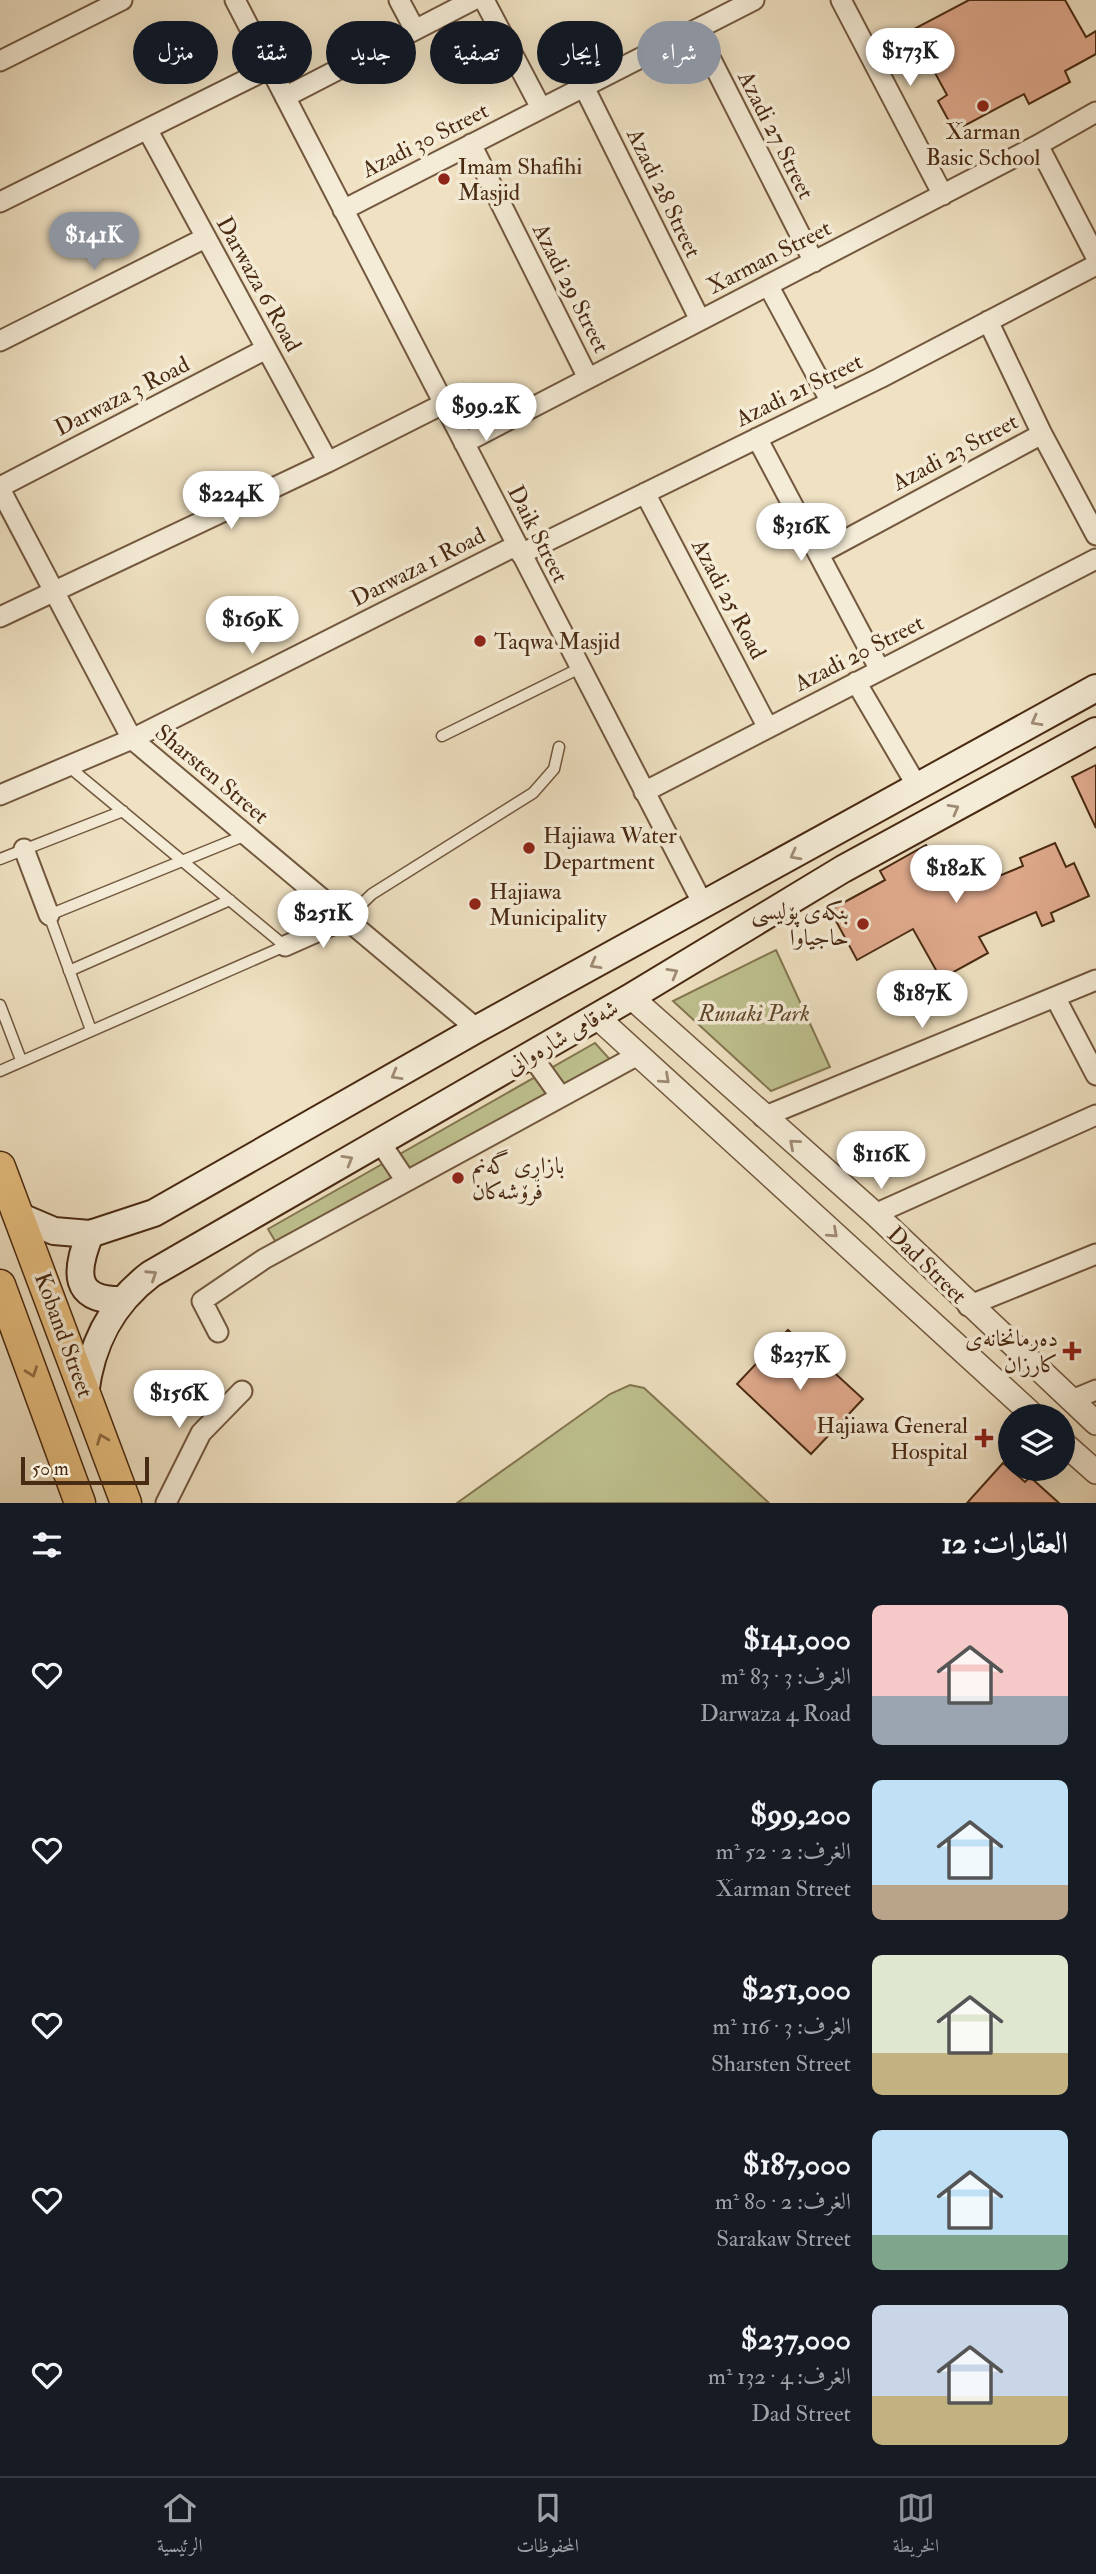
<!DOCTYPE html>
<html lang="ar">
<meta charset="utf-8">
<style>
body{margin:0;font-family:"IM FELL Double Pica",Amiri,serif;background:#242831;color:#f1f3f6;direction:rtl;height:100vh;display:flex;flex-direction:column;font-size:26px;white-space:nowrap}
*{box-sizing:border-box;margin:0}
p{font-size:23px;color:#9ea1a6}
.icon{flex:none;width:38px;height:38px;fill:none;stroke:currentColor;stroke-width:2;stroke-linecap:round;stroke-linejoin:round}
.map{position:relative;height:1503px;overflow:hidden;direction:ltr}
.details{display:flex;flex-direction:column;background:#171b24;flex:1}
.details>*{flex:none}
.banner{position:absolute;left:21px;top:21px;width:700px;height:63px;direction:rtl;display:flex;gap:14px}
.buttons{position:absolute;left:998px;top:1404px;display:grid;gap:14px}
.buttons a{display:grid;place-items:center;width:77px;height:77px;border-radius:50%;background:#171b24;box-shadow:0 7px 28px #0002;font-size:35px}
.scale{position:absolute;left:21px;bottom:18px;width:128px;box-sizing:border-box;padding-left:7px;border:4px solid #492a12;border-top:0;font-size:19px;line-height:24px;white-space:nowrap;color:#492a12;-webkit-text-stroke:5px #f5ecd7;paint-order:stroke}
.price{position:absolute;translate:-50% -60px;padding:0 16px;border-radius:24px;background:#fff;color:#222;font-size:23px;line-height:46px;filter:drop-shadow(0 2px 4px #0008)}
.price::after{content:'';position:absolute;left:50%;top:42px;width:21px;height:16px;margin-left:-10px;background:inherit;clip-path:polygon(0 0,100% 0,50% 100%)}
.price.selected{background:#8c9099;color:#fff}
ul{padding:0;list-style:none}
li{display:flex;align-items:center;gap:21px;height:175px;padding:0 28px}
li span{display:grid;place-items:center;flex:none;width:196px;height:140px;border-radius:10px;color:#555}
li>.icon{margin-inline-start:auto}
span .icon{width:84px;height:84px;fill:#fffc;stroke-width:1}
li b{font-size:30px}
h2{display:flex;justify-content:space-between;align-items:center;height:84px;padding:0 28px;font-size:30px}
.chip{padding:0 24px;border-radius:32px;background:#171b24;box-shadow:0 7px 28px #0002;font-size:24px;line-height:63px}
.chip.selected{background:#8c9099;color:#fff}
.tabs{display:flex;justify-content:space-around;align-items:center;height:98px;border-top:2px solid #363941;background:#171b24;font-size:19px;color:#9ea1a6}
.tabs a{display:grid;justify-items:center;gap:4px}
.tabs .selected{color:#8c9099}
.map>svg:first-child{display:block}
</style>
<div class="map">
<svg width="1096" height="1503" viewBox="0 0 1096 1503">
<rect width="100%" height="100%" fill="#efe1c2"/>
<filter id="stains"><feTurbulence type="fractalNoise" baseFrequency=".00286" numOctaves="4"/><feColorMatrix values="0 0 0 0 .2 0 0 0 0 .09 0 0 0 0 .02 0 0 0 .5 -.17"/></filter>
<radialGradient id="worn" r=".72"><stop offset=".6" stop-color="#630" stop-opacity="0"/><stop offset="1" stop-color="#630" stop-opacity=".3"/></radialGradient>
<path fill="#bec18f" stroke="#847650" stroke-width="2" d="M776,950l54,117 -59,24 -98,-90z
M595,1043l19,21 -333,187 -13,-22z
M630,1385l14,3 125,115h-312l153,-109z"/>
<path fill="#e2ab8f" stroke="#492a12" stroke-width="2" d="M969,0h96l21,37 10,-6v23l-31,17 5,11 -41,22 -5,-10 -60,32 -4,-6 -9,5 -13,-24 9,-6 -19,-35 -10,5 -13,-23 11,-6 -4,-6z
M1096,765v63l-24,-51z
M1055,843l11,24 8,-4 15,33 -38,17 3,8 -12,5 -6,-14 -57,25 9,16 -47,26 -28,-50 -56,31 -27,-50 55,-30 -5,-9 46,-26 22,38 46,-19 5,12 24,-10 -3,-8z
M788,1330l75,69 -52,55 -74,-70z
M1003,1463l22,19 5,-5 29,26h-92z"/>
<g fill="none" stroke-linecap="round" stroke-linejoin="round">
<defs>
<path id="service" d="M442,736l138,-68
M0,859l123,-48
M346,919l26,-25 161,-101 21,-24 5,-22
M69,971l161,-71
M0,1005l21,55
M91,1030l-42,-115 197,-80
M0,1071l285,-125 -217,-180"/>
<path id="minor" d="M235,0l468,904
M399,0l16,30
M484,0l57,108
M841,0l102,195
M696,30l118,232
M0,61l122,-61
M584,87l116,233
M285,97l188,-97
M147,129l181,333
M471,144l117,234
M1038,145l58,112
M0,202l270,-134
M343,210l411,-210
M768,285l63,117
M988,321l54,113 54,101
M0,341l205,-103
M757,438l123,232
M464,443l574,-298 58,-33
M0,487l266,-138
M0,489l132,250 345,290
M645,493l123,235
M521,554l359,-176 216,-113
M819,554l223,-120
M0,617l328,-155 115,-58
M856,682l61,104
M644,792l452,-233
M0,795l132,-56 385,-194
M24,849l25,66
M285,946l61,-27
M1055,997l41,78
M531,1055l30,42
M763,1117l333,-137
M380,1142l26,39
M875,1214l221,-99
M968,1306l128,-52
M218,1332l-16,-31 62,-42 374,-204
M1072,1400l24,-10
M166,1503l35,-70 41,-42"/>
<path id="tertiary" d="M631,997l244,217 221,209
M597,1017l437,399
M1062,1442l34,30"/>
<path id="secondary" d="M21,1217l33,14 36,3 64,-21 323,-184 619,-341
M90,1234c-15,37 -18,67 32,66
M85,1394c6,-50 26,-90 66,-120l480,-277 212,-128 253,-138"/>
<path id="primary" d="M0,1167l126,336
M0,1285l80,218"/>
</defs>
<use href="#service" stroke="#72583e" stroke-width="13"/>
<use href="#minor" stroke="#72583e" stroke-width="23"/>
<use href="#tertiary" stroke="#72583e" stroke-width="26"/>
<use href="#secondary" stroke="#492a12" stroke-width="30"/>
<use href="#primary" stroke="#492a12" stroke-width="33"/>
<use href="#service" stroke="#f5ecd7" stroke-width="10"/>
<use href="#minor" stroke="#f5ecd7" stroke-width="19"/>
<use href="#tertiary" stroke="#f5ecd7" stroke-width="23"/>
<use href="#secondary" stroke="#f5ecd7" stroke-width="26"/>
<use href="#primary" stroke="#e8c081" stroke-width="30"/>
</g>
<defs><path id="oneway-chevron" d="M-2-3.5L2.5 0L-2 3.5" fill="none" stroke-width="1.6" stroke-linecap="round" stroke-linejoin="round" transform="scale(1.75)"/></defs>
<g stroke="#9f8b74">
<use href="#oneway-chevron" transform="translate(1036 721) rotate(151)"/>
<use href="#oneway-chevron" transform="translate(954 809) rotate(-29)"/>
<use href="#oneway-chevron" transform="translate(795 855) rotate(152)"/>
<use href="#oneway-chevron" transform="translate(595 964) rotate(151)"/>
<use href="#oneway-chevron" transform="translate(673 973) rotate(-30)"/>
<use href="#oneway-chevron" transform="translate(396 1075) rotate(150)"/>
<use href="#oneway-chevron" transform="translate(665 1079) rotate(42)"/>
<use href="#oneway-chevron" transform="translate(794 1144) rotate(-139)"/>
<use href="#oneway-chevron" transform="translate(348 1160) rotate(-30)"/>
<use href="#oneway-chevron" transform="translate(833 1233) rotate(42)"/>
<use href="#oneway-chevron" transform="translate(152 1275) rotate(-33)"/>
</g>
<g stroke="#916e44">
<use href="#oneway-chevron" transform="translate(32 1372) rotate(70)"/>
<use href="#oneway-chevron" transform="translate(102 1439) rotate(-111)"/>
</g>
<g fill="#8f2418" stroke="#f5ecd7" stroke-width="2.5">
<circle cx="983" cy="106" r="7"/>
<circle cx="444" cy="179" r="7"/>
<circle cx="480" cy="641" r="7"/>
<circle cx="529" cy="848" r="7"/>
<circle cx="475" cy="904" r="7"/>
<circle cx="863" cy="924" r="7"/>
<circle cx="458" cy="1178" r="7"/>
<path d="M1068.5 1340.5h7v7h7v7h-7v7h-7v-7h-7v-7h7z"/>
<path d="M980.5 1427.5h7v7h7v7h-7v7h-7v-7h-7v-7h7z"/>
</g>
<g text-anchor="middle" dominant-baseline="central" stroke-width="7" stroke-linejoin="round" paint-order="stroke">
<g font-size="23" fill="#492a12" stroke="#f5ecd7" text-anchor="start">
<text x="983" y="131" text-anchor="middle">Xarman<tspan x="983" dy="26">Basic School</tspan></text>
<text x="458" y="166">Imam Shafihi<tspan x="458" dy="26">Masjid</tspan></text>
<text x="494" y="641">Taqwa Masjid</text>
<text x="543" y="835">Hajiawa Water<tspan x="543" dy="26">Department</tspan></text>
<text x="489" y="891">Hajiawa<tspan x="489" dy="26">Municipality</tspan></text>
<text x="849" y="911" text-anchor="end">بنکەی پۆلیسی<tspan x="849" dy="26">حاجیاوا</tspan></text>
<text x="472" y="1165">بازاڕی گەنم<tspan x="472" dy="26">فرۆشەکان</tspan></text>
<text x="1058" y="1338" text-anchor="end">دەرمانخانەی<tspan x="1058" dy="26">کارزان</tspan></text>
<text x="968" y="1425" text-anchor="end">Hajiawa General<tspan x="968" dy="26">Hospital</tspan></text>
</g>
<g font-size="23" fill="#492a12" stroke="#f5ecd7">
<text transform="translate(776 135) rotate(63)">Azadi 27 Street</text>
<text transform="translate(425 140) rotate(-27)">Azadi 30 Street</text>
<text transform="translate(664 193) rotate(64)">Azadi 28 Street</text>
<text transform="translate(769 257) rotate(-27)">Xarman Street</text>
<text transform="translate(259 284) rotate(61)">Darwaza 6 Road</text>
<text transform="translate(571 288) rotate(63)">Azadi 29 Street</text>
<text transform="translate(799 390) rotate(-26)">Azadi 21 Street</text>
<text transform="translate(122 396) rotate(-27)">Darwaza 3 Road</text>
<text transform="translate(955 452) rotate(-28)">Azadi 23 Street</text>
<text transform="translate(538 534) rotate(63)">Daik Street</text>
<text transform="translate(418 567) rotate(-27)">Darwaza 1 Road</text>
<text transform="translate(729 599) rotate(62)">Azadi 25 Road</text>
<text transform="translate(859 653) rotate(-27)">Azadi 20 Street</text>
<text transform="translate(212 774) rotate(40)">Sharsten Street</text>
<text transform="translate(562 1037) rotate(-30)">شەقامی شارەوانی</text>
<text transform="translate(927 1265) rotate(44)">Dad Street</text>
<text transform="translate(64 1335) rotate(70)">Koband Street</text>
</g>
<g font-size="23" font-style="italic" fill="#60482b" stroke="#f5ecd7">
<text x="754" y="1013">Runaki Park</text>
</g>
</g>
<rect width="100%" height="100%" filter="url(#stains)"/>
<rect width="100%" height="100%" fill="url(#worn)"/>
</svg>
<div class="buttons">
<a><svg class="icon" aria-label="layers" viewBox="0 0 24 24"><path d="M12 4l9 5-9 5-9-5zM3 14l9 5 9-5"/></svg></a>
</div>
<div class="scale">50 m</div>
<b class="price" style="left:910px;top:88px">$173K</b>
<b class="price selected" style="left:94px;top:272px">$141K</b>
<b class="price" style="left:486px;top:443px">$99.2K</b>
<b class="price" style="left:231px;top:531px">$224K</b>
<b class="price" style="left:801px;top:563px">$316K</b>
<b class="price" style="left:252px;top:656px">$169K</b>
<b class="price" style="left:956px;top:905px">$182K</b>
<b class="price" style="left:323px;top:950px">$251K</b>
<b class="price" style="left:922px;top:1030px">$187K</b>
<b class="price" style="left:881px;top:1191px">$116K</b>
<b class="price" style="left:800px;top:1392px">$237K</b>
<b class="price" style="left:179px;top:1430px">$156K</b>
<div class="banner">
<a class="chip selected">شراء</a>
<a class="chip">إيجار</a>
<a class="chip">تصفية</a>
<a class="chip">جديد</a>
<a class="chip">شقة</a>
<a class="chip">منزل</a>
</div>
</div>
<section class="details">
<h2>العقارات: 12<svg class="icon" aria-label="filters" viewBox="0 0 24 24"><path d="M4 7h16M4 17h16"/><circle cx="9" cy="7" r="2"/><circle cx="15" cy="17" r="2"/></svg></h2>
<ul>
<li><span style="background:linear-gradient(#f6c9c9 65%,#9aa5b1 0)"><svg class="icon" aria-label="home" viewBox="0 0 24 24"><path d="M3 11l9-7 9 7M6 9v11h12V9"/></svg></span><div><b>$141,000</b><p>الغرف: 3 · 83 m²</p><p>Darwaza 4 Road</p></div><svg class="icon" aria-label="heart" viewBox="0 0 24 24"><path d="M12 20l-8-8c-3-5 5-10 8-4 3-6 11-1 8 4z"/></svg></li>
<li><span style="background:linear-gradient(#bfe0f5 75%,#b9a48a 0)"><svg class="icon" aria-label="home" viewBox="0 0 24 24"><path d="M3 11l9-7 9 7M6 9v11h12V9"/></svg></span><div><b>$99,200</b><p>الغرف: 2 · 52 m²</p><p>Xarman Street</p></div><svg class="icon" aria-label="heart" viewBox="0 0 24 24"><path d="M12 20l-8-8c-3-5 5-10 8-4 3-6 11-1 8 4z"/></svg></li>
<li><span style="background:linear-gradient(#dfe7d0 70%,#c2b280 0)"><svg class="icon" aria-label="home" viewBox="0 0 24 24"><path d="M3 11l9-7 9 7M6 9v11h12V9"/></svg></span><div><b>$251,000</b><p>الغرف: 3 · 116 m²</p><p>Sharsten Street</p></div><svg class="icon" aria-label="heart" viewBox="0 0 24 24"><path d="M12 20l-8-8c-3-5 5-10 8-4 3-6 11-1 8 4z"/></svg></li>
<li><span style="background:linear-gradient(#bfe0f5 75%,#7fa58c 0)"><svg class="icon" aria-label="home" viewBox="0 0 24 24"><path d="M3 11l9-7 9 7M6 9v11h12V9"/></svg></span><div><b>$187,000</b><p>الغرف: 2 · 80 m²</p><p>Sarakaw Street</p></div><svg class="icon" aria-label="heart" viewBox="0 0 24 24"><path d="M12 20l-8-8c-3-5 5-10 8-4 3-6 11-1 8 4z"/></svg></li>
<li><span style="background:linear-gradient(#c9d6e8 65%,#c2b280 0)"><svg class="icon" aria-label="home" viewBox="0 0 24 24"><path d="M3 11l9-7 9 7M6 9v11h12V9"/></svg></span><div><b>$237,000</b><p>الغرف: 4 · 132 m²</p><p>Dad Street</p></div><svg class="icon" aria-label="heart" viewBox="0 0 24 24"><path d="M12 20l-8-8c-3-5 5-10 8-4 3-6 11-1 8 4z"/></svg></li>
</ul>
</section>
<nav class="tabs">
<a class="selected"><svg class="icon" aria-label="map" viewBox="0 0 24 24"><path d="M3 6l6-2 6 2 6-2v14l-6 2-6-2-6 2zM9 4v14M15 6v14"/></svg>الخريطة</a>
<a><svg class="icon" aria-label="saved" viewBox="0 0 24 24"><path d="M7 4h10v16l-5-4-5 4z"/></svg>المحفوظات</a>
<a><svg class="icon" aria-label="home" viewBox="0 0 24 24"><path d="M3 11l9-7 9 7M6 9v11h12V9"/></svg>الرئيسية</a>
</nav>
